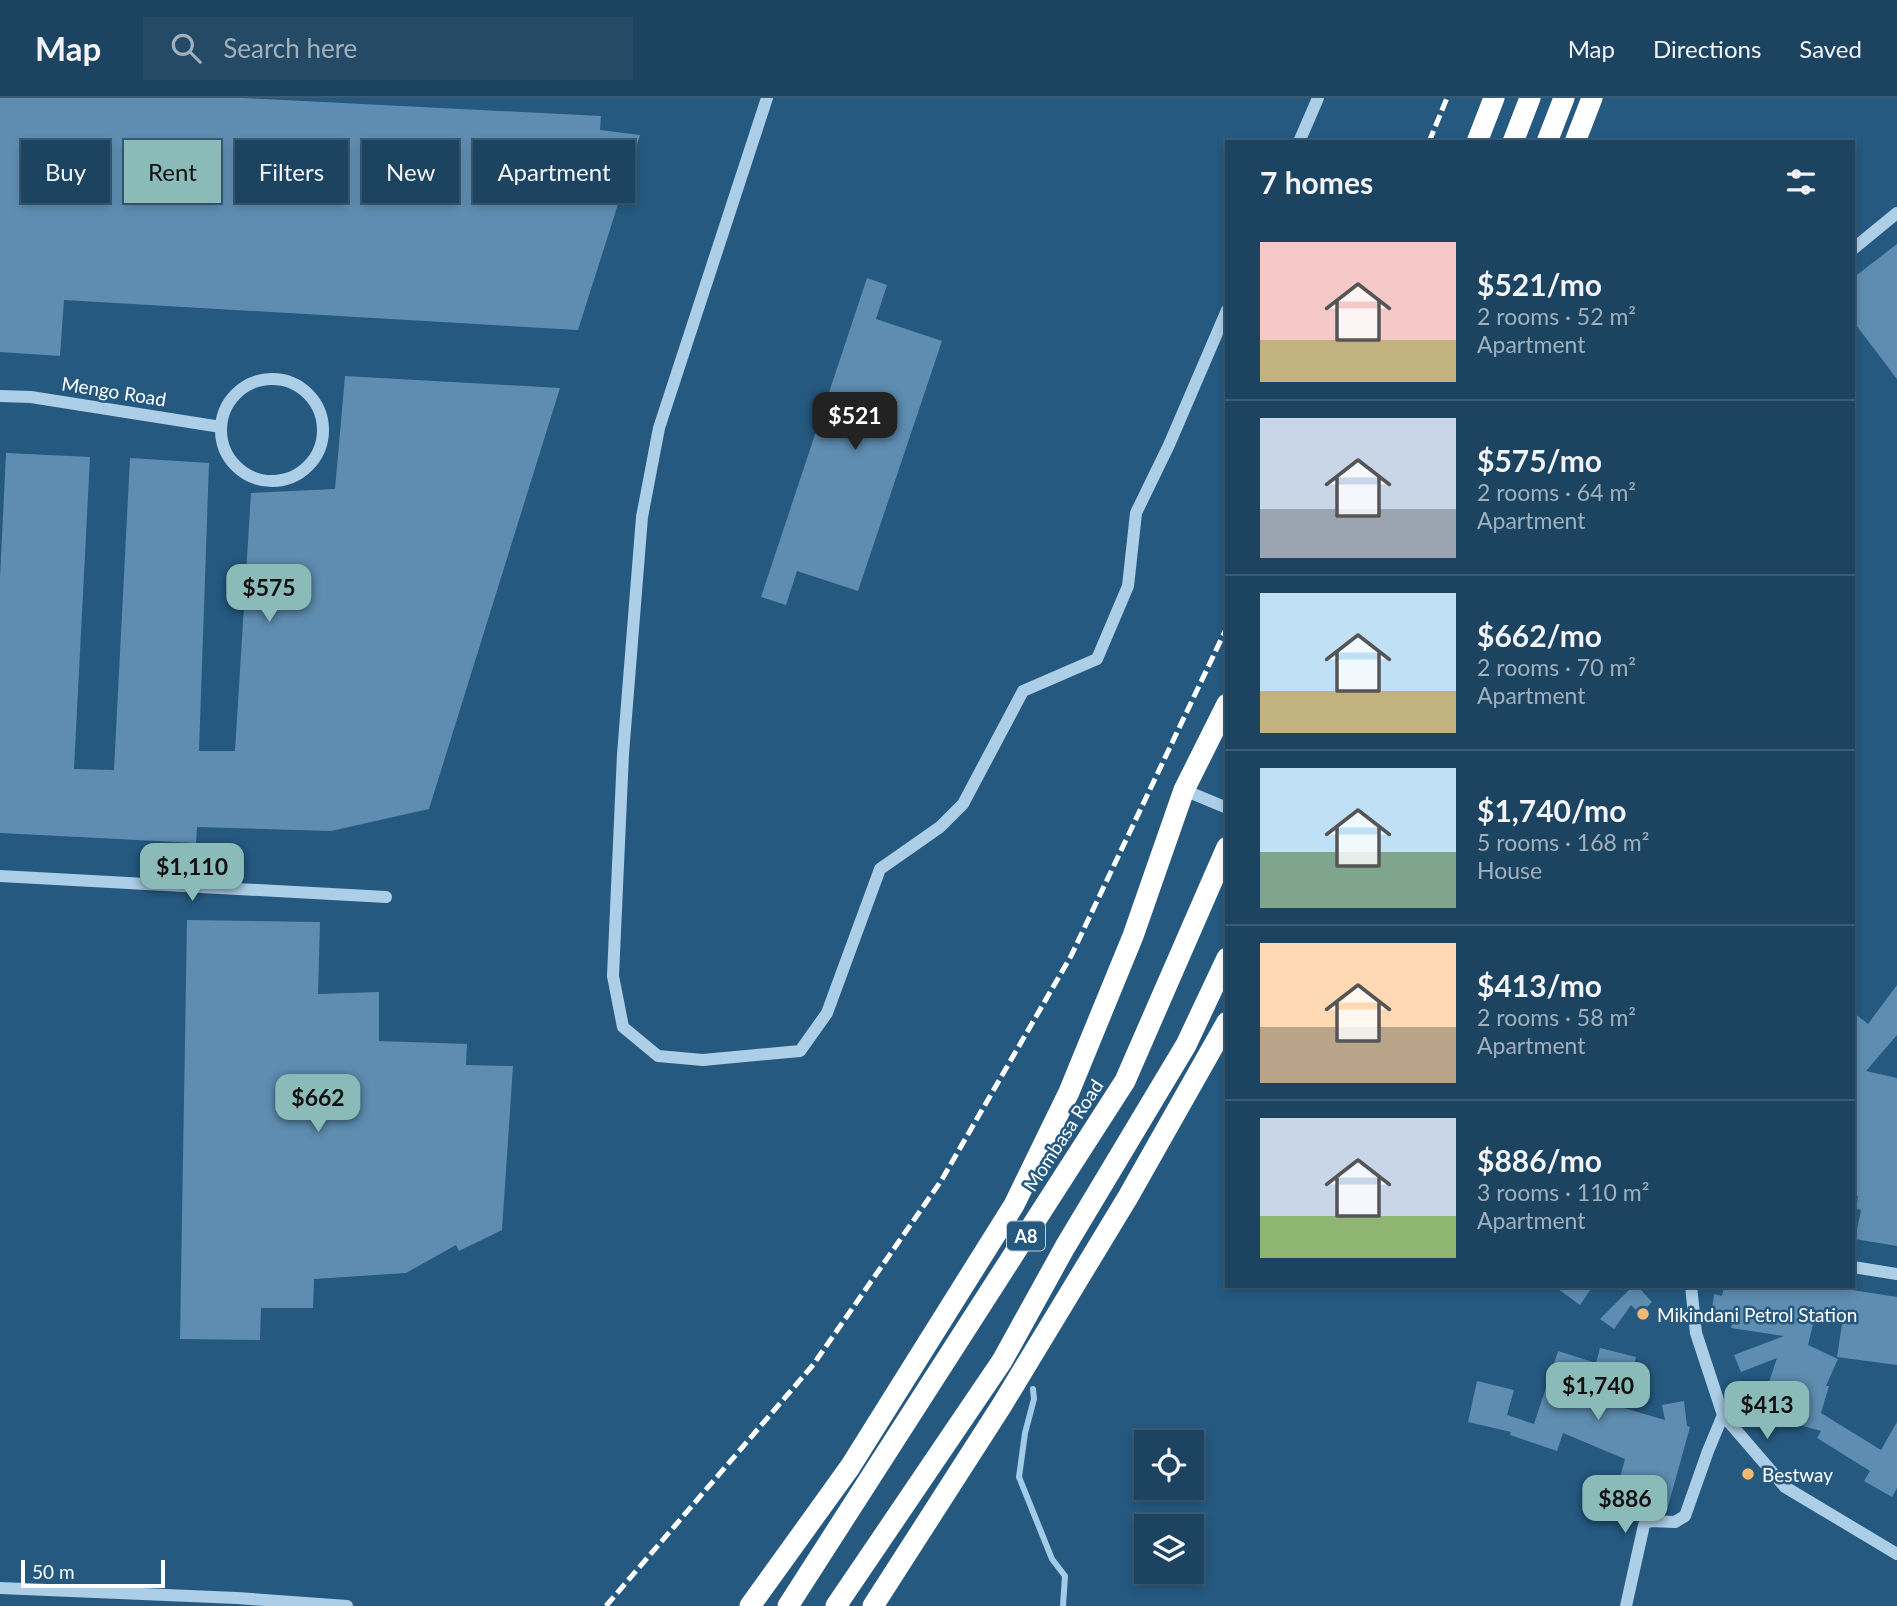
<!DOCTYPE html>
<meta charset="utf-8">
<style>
body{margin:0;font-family:Lato,sans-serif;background:#254a66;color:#f1f3f6;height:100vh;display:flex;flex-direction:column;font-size:26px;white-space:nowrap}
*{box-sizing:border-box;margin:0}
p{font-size:23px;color:#a0b0bd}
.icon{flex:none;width:38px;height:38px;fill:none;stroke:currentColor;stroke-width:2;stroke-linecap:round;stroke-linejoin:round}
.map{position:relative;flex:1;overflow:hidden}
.side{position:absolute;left:1225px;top:42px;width:630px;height:1148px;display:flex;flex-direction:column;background:#1c4360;border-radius:0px;box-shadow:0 4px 10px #0003,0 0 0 2px #3a5c75}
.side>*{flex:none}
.banner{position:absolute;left:21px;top:42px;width:665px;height:63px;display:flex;gap:14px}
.buttons{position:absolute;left:1134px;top:1332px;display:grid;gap:14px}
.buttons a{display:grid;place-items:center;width:70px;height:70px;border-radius:0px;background:#1c4360;box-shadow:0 4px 10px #0003,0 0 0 2px #3a5c75;font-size:35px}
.scale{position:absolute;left:21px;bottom:18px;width:144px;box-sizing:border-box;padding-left:7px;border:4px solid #fff;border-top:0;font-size:19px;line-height:24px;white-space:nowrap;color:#fff;-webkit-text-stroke:5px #255980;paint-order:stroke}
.price{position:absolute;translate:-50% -60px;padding:0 16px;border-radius:14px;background:#8bbbb9;color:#111;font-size:23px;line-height:46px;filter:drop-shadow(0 2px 4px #0008)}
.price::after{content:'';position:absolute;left:50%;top:42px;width:21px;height:16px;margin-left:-10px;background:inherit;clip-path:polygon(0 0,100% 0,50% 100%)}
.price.selected{background:#222;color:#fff}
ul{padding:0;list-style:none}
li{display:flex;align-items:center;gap:21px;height:175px;padding:0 35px}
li+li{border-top:2px solid #3a5c75}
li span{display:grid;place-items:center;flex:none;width:196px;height:140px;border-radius:0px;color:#555}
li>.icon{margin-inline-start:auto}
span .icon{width:84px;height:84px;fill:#fffc;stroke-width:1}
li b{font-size:30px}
h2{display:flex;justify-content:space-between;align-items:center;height:84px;padding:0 35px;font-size:30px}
.chip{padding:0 24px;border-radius:0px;background:#1c4360;box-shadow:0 4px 10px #0003,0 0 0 2px #3a5c75;font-size:24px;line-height:63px}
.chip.selected{background:#8bbbb9;color:#111}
header{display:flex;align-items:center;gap:42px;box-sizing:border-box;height:98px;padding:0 35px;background:#1c4360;border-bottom:2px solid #3a5c75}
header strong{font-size:33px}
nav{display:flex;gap:38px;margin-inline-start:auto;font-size:24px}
.search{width:490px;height:63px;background:#254a66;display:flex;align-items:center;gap:18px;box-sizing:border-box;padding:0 24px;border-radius:0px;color:#a0b0bd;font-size:26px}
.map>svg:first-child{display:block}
</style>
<header>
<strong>Map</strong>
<div class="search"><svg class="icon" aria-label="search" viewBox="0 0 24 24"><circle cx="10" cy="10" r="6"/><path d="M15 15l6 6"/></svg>Search here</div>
<nav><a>Map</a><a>Directions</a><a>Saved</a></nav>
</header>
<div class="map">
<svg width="1897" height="1508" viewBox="0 0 1897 1508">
<rect width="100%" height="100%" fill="#255980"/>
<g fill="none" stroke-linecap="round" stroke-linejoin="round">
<path stroke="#a1cbe7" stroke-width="6" d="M1033,1291l1,10 -9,34 -6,44 33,82 13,17 -2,30"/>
</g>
<path fill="#5e8db1" d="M0,0h243l358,18 -1,14 40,5 -62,195 -514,-30 -4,56 -60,-4z
M1897,146v135l-44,-58v-43z
M867,180l20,7 -11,34 66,22 -84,250 -61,-20 -11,34 -25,-8z
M345,278l215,12 -131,421 -98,22 -134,-4 -1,16 -196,-10v-255l6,-125 84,4 -16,312 40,1 16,-312 79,5 -10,288h36l16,-258 84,-4z
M187,822l133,2 -2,72 61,-2v49l88,3 -1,21 47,1 -11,164 -43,21 -3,-6 -50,28 -92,6 -1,29h-52l-1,32 -80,-1z
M1897,887v50l-31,36 31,7v168l-42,-7 6,-29 -5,-1 2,-13h-5v-184l15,12z
M1554,1188h39l-13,19z
M1633,1188h10l-2,4 11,12 -12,12 -9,-9 -17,24 -14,-10z
M1724,1188h122v3l51,8v68l-60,-8 5,-33 -28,-4 -6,25 30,14 -12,27h3l-8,27 60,37 16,-28v66l-5,9 -28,-16 6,-10 -53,-33 4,-7 -39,-11 6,-22 -22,-7 11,-33 -36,14 -7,-17 50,-19 -53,-8 1,-6 -21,-4 3,-24 8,2z
M1600,1250l36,9 -12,51 41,12 -3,-15 22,-4 3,25 3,1 -23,83 -52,-14 10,-37 -62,-26 -6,18 -47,-16 1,-3 -43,-10 9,-41 37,9 -7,25 27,9 24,-73 38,12z"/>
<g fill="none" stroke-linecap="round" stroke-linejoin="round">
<path stroke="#accee6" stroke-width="12" d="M767,0l-108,330 -17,89 -19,237 -10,222 10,51 35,29 45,4 97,-9 27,-38 53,-144 60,-42 23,-23 60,-113 74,-32 31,-73 8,-73 33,-68 58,-135
M1299,44l19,-44
M1853,151l44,-36
M221 332a51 51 0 1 1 102 0a51 51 0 1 1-102 0Z
M0,298l31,1 190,30
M1184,692l43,18
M0,778l386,21
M1853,1169l44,7
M1691,1188l5,47 27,82 62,72 112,67
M0,1490l237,10 110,8
M1626,1508l18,-81 5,-4 26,1 10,-6 23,-65 15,-36"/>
<path stroke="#fff" stroke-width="21" d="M1477,44l17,-44
M1513,44l17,-44
M1547,44l17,-44
M1575,44l17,-44
M750,1508l100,-139 164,-262 55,-113 64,-156 51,-146 43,-86
M788,1508l337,-525 102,-234
M836,1508l166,-245 63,-114 121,-202 41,-87
M873,1508l129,-201 126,-208 99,-175"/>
<path stroke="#fff" stroke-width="5" stroke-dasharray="12 5" stroke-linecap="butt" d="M1429,44l18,-44
M606,1508l207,-241 128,-184 130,-225 156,-329"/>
</g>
<g fill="#efba71" stroke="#255980" stroke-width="2.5">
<circle cx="1643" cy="1216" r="7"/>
<circle cx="1748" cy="1376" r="7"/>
</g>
<g text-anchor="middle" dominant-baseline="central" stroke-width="5" stroke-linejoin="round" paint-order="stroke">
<rect fill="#255980" stroke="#becdd9" stroke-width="2" x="1007" y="1123.5" width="38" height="29" rx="5"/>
<g font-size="18" font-weight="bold" fill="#fff">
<text x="1026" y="1138">A8</text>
</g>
<g font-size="19" fill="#fff" stroke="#255980">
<text transform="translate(114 293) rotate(9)">Mengo Road</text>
<text transform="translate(1063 1037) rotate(-57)">Mombasa Road</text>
</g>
<g font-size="19" fill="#fff" stroke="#255980" text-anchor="start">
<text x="1657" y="1216">Mikindani Petrol Station</text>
<text x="1762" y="1376">Bestway</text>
</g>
</g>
</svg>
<div class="buttons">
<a><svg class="icon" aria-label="locate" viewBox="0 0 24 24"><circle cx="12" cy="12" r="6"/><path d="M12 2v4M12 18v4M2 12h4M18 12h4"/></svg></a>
<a><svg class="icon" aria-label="layers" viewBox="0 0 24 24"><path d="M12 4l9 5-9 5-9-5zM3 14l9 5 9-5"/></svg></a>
</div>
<div class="scale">50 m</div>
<b class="price selected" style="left:855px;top:354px">$521</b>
<b class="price" style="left:269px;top:526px">$575</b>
<b class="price" style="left:192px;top:805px">$1,110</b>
<b class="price" style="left:318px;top:1036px">$662</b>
<b class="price" style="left:1598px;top:1324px">$1,740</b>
<b class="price" style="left:1767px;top:1343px">$413</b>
<b class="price" style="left:1625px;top:1437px">$886</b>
<div class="banner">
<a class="chip">Buy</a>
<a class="chip selected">Rent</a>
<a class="chip">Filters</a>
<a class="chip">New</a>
<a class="chip">Apartment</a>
</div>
<section class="side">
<h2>7 homes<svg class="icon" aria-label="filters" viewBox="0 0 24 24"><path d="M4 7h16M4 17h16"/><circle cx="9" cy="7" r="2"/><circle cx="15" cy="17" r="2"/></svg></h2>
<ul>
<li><span style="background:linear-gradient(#f6c9c9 70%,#c2b280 0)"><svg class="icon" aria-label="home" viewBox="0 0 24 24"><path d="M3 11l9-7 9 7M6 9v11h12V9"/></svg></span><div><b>$521/mo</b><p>2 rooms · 52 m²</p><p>Apartment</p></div></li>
<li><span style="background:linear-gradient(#c9d6e8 65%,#9aa5b1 0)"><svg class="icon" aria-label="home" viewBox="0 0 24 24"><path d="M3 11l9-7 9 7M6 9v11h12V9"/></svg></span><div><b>$575/mo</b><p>2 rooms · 64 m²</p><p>Apartment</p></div></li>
<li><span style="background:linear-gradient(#bfe0f5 70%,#c2b280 0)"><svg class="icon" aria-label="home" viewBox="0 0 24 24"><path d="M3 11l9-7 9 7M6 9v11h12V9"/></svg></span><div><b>$662/mo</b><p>2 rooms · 70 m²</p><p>Apartment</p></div></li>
<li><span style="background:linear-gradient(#bfe0f5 60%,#7fa58c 0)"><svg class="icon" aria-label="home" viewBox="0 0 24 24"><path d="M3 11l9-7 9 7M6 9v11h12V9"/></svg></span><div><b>$1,740/mo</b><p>5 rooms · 168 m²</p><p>House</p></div></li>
<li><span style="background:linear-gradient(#ffd9b3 60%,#b9a48a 0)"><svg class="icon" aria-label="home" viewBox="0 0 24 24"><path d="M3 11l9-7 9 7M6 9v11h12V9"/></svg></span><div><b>$413/mo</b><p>2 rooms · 58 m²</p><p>Apartment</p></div></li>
<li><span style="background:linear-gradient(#c9d6e8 70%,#8fb573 0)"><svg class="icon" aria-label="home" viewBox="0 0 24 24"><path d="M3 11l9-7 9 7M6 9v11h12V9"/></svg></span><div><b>$886/mo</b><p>3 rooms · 110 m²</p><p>Apartment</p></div></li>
</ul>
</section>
</div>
